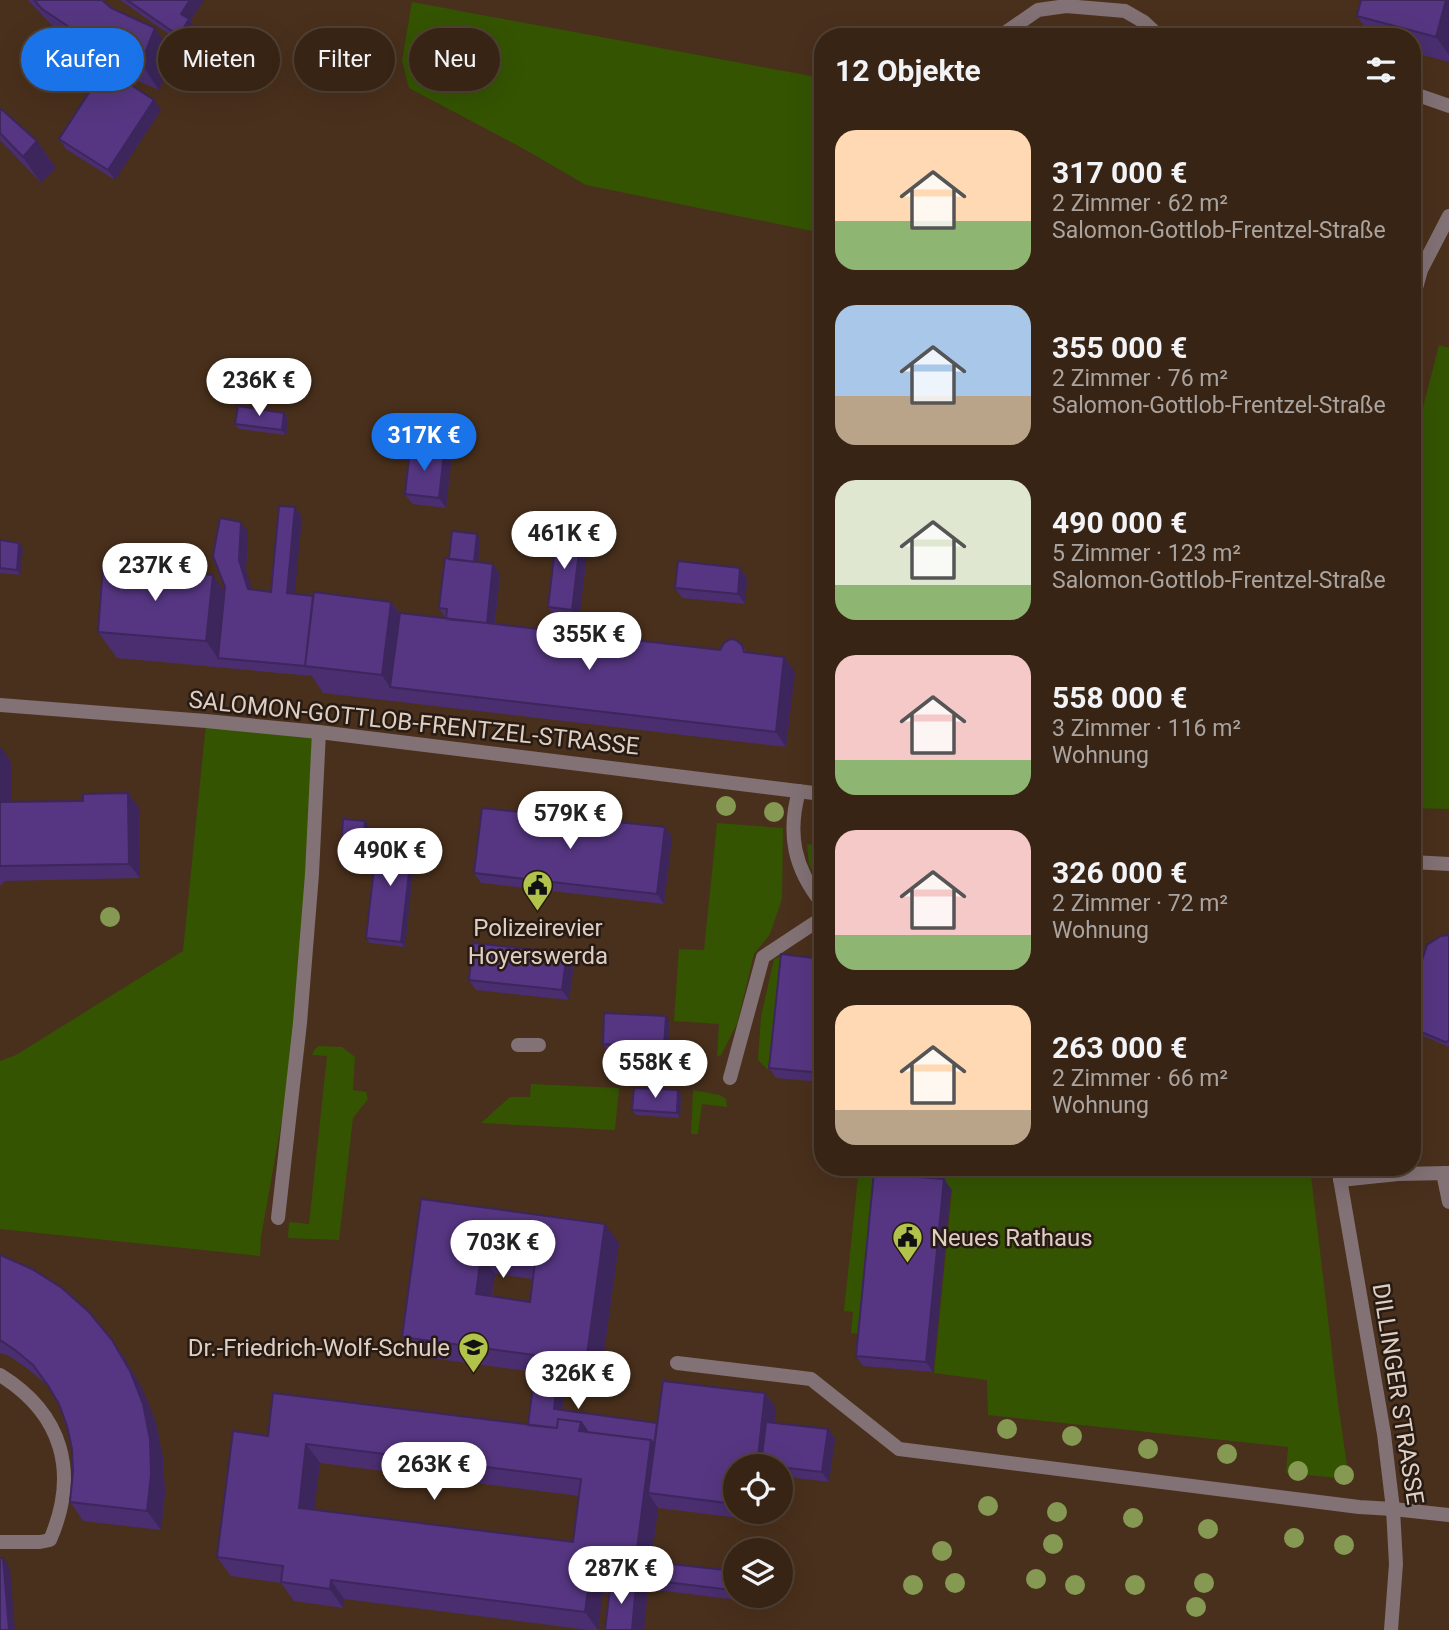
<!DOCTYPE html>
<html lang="de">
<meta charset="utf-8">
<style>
body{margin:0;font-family:Roboto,sans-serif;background:#3e2c1e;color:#f1f3f6;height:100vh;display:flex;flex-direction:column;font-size:26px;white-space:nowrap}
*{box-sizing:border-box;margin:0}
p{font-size:23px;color:#aaa4a0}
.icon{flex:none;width:38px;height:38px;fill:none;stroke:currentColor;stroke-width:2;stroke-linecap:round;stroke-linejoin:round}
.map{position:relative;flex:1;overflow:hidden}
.side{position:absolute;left:814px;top:28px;width:607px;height:1148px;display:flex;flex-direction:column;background:#372415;border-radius:28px;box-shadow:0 7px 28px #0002,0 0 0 2px #514134}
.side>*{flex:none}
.hud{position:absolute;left:21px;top:28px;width:665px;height:63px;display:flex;gap:14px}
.fabs{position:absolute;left:723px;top:1454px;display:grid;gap:14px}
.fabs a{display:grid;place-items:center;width:70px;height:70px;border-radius:50%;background:#372415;box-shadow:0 7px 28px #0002,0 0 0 2px #514134;font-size:35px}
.price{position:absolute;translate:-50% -60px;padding:0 16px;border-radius:24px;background:#fff;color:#222;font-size:23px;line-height:46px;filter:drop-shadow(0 2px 4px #0008)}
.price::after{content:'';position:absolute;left:50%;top:42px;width:21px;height:16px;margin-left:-10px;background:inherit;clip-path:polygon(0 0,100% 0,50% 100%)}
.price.on{background:#1a73e8;color:#fff}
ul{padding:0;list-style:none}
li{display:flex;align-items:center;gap:21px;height:175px;padding:0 21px}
li span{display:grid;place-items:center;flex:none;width:196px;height:140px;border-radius:21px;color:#555}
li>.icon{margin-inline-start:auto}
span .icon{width:84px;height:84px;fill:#fffc;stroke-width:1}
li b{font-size:30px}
h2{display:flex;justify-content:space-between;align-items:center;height:84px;padding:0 21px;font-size:30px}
.pill{padding:0 24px;border-radius:32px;background:#372415;box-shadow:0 7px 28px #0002,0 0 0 2px #514134;font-size:24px;line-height:63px}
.pill.on{background:#1a73e8;color:#fff}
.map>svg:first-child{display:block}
</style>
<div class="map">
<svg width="1449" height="1630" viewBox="0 0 1449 1630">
<rect width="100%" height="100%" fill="#49301c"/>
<path fill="#345402" d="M412,2l410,76v155l-236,-48 -62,-36 -115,-61 -7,-27z
M1439,345l10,3v461l-37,-1v-358z
M206,724l112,11 -19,289 -38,213 -1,19 -260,-27v-168l16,-6 167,-104z
M717,823l66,5 -1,71 -12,35 -16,20 -17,70 -16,31 -4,1 2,-32 -45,-3 5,-72 25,1z
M807,844l15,2v42l-13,-23z
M779,957l9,1 -12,113 -9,-2 -9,-9 3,-43 13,-58z
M319,1046l23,1 13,10 -2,33 13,2 2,7 -15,19 -14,122 -51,-2 1,-16 20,2 18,-168 -15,-1 3,-6z
M531,1084l88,4 -4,42 -134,-7 29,-26h20z
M693,1090l27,5 6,4 1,8 -25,-3 -4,30h-7z
M859,1167h18l-18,167 -8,-1 2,-21 -9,-1z
M929,1167h381l28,236 11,76 -63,-6 2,-26 -300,-32 -1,-35 -53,-7 18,-184 -26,-3z"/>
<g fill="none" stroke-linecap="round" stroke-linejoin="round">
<path stroke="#827175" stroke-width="14" d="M999,37l39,-27 28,-4 59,5 19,11 16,15
M1412,93l37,13
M799,791c-12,43 -5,77 23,112
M518,1045h21
M730,1078l33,-121 59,-39
M1443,1173l6,29
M1340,1180l58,-6 51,-1
M278,1218l22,-195 12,-149 7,-142
M677,1363l134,16 88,70 460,58 34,2 56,6
M0,1375c63,39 79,98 50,165l-10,2h-40"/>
<path stroke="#827175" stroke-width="14" d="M1412,302l9,-32 28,-54
M0,705l206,16 113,11 503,62
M1412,862l37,2
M1338,1167l46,267 9,75 3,55 -5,66"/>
</g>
<g fill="#869952">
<circle cx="726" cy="806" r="10"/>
<circle cx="774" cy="812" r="10"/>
<circle cx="110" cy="917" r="10"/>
<circle cx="1007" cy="1429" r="10"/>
<circle cx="1072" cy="1436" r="10"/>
<circle cx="1148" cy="1449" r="10"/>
<circle cx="1227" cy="1454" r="10"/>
<circle cx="1298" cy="1471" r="10"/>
<circle cx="1344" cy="1475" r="10"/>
<circle cx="988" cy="1506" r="10"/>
<circle cx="1057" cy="1512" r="10"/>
<circle cx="1133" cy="1518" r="10"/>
<circle cx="1208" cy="1529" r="10"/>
<circle cx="1294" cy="1538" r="10"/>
<circle cx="1053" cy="1544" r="10"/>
<circle cx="1344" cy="1545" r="10"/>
<circle cx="942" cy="1551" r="10"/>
<circle cx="1036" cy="1579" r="10"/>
<circle cx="955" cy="1583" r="10"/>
<circle cx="1204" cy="1583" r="10"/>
<circle cx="913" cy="1585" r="10"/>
<circle cx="1075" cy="1585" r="10"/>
<circle cx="1135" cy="1585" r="10"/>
<circle cx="1196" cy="1607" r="10"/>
</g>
<path fill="#4a2e70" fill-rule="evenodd" d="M28,0h74l9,8 63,46 -15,36 -49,-21 -49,-34z
M120,0h84l-14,21 6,8 -10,17z
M1449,0v62l-37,-10v-15h-41l-14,-21z
M0,108l37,33 19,27 -15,15 -41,-43z
M161,110l-46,70 -49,-31 -7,-10z
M284,413l4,5 -2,17 -47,-6 -4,-5z
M444,453l7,10 -5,45 -34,-4 -7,-10z
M295,507l7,10 -8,77 97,8 9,11 46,6 -7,-11 10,-49 28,-25 3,5 -2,23 22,12 -5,50 225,26 22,-5 6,8 36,4 11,15 -9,75 -463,-54 -11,-17 -195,-18 -19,-26 85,-59 30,2 11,16 1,-4 23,-55 -2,38 6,20 19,2z
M0,540l23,8 -3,27 -20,-2z
M588,545l-9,75 -24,-3 -7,-10z
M740,568l7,10 -2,26 -63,-6 -7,-10z
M0,747l11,15v40l72,-1 45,-8 11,15 1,70 -135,3 -5,5z
M369,826l-4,44 -22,-2 -3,-5z
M665,827l7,10 -8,67 -183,-21 -7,-10z
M413,838l3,5 -11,104 -35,-4 -4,-5z
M1449,935v112l-37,-16v-40z
M822,959v123l-46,-4 -7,-10z
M574,963l-5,37 -93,-10 -7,-10z
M669,1021l-1,31 -62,-3 -3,-5z
M681,1095l-1,23 -44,-3 -4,-5z
M883,1173l61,6 7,10 -18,183 -70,-6 -7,-10z
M421,1199l198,44 -19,138 -34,-5 -4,34 95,13 108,-30 11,15 -2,15 54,6 7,10 -6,43 -49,-6v-10h-45v46h29l-1,9 -105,-13 -7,53 84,12v23h4l-1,4 -90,-11 -4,41h-39l4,-36 -6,-1 -5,37h-9l-245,-31 -1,9 -49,-7 -13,-18 -50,-7 -14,-19 51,-121 260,-11 7,-53 -120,-16 -13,-19zM495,1274l38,5 -3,23 -38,-5zM320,1463l259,33 -6,46 -259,-32z
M0,1255l112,85 13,19 18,31 13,33 7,35 2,36 -4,36 -78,-9 -13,-19 3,-30 -1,-23 -5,-23 -8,-22 -7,-12 -6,-8 -18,-15 -19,-13 -9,-3z"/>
<path fill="#3c265b" d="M190,0h14l-14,21 6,8 -10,17 -7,-10 2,-22z
M1446,0h3v55l-13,-18z
M155,28l19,26 -15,36 -18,-27z
M154,100l7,10 -46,70 -7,-10z
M37,141l19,27 -15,15 -18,-26z
M284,413l4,5 -2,17 -4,-5z
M444,453l7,10 -5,45 -7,-10z
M295,507l7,10 -8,86 -7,-10z
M241,522l7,10 -2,38 9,29 -7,-10 -9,-29z
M477,534l3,5 -3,32 -4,-5z
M581,535l7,10 -9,75 -7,-10z
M19,543l4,5 -3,27 -3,-5z
M493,564l7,10 -7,64 -7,-10z
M740,568l7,10 -2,26 -7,-10z
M213,575l18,26 -13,57 -12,-17z
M391,602l19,26 -20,59 -8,-12z
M784,657l11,15 -9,75 -10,-15z
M1,747l10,15 1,54 -11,-14z
M128,793l11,15 1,70 -11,-14z
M365,821l4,5 -4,44 -3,-5z
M665,827l7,10 -8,67 -7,-10z
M413,838l3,5 -11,104 -4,-5z
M567,953l7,10 -5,37 -7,-10z
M666,1016l3,5 -1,31 -4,-5z
M678,1090l3,5 -1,23 -3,-5z
M920,1167h8l-2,20 -7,-10z
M944,1179l7,10 -18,183 -7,-10z
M605,1224l14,19 -19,138 -14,-19z
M481,1255l14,19 -6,39 -13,-19z
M112,1340l13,19 18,31 13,33 7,35 2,36 -4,36 -14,-19z
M559,1366l7,10 -5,43 -7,-10z
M765,1393l11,15 -7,58 -8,-1 1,1h-5z
M581,1422l13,19 -15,-10z
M828,1429l7,10 -6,43 -7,-10z
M651,1440l13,19 -16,34 10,15 -9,72 -8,-1 7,10 -4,41h-12l4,-45 -3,-5z
M306,1444l14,19 -8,64 -13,-19z
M756,1512h8l-1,9z
M3,1558l7,10 5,62h-6z
M734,1571l1,2v22l-4,-5z
M590,1574l13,19 -5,37 -13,-18z
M331,1580l13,19 -1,9 -13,-19z"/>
<path fill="#563682" stroke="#3c265b" stroke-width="2" fill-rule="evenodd" d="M34,0h68l9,8 44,20 -14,35 -49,-21 -50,-33z
M127,0h63l-9,14 8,5 -10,17z
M1361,0h85l-10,37 -79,-21z
M105,68l49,32 -46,70 -49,-31z
M0,108l37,33 -14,16 -23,-24z
M238,406l46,7 -2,17 -47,-6z
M410,449l34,4 -5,45 -34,-4z
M279,506l16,1 -8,86 26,3 -8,70 -87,-8 7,-71 -12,-31 7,-38 21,4 -2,38 9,29 23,3z
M452,531l25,3 -3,28 -25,-3z
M557,532l24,3 -9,75 -24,-3z
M0,540l19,3 -2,27 -17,-2z
M445,558l48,6 -6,59 -41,-4 1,-10 -8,-1z
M678,561l62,7 -2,26 -63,-6z
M141,565l39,2v5l33,3 -7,66 -108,-9 5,-65 38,3z
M314,592l77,10 -9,73 -77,-9z
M400,613l320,37 4,-7 7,-4 5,1 6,5 2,7 40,5 -8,75 -386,-45z
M822,694v41l-4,-1z
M0,747l1,55 82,-1v-7l45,-1 1,71 -129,2z
M482,808l183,19 -8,67 -183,-21z
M343,819l22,2 -3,44 -22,-2z
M378,834l35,4 -12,104 -35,-4z
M1449,935v106l-4,1 -33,-14v-37l15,-46 14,-9z
M473,943l94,10 -5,37 -93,-10z
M781,954l41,5v114l-53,-5z
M604,1013l62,3 -2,31 -61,-3z
M634,1088l44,2 -1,23 -45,-3z
M883,1167h37l-1,10 25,2 -18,183 -70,-6 18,-184 9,1z
M421,1199l184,25 -19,138 -184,-25zM481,1255l54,7 -5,40 -54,-8z
M0,1255l32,14 30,19 27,24 23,28 18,31 13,33 7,35 1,36 -4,36 -77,-9 3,-30 -1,-23 -5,-23 -8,-22 -12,-20 -14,-19 -18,-15 -15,-10z
M536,1363l23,3 -5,43 103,14 -3,22 -3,-5 -64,-8v-1l-6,-9 -23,-3 -1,9 -29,-3z
M663,1381l102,12 -8,73h-22v38l-87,-11z
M273,1393l284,35 1,-9 23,3 -2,9 72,9 -18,140 -43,-6 -5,38 -254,-32 -1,9 -49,-7 2,-16 -66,-9 16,-126 35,5zM306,1444l275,35 -8,63 -274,-34z
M766,1422l62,7 -6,43 -61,-7z
M0,1558h3l6,72h-9z
M643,1561l91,10 -3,19 -90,-11z
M611,1581l25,3 -4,46h-27z"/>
<defs>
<symbol id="civic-pin" viewBox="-11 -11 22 30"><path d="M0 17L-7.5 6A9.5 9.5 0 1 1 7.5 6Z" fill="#b2c34c" stroke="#271b13"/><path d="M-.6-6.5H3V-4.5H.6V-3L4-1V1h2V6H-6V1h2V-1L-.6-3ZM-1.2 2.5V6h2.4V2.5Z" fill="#111"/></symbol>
<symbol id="school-pin" viewBox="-11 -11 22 30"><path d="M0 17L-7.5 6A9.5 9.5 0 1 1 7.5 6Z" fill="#b2c34c" stroke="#271b13"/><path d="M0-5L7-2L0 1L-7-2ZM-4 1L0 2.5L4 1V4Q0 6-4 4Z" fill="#111"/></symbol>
</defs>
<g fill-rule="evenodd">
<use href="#civic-pin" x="520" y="868" width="35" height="47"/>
<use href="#civic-pin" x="890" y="1220" width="35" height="47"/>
<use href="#school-pin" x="456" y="1330" width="35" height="47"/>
</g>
<g text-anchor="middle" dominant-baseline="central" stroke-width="5" stroke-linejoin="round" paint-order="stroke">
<g font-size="24" fill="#dfcfc3" stroke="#271b13">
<text transform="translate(414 723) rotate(6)">SALOMON-GOTTLOB-FRENTZEL-STRASSE</text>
<text transform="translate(1398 1394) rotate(81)">DILLINGER STRASSE</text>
</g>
<g font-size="24" fill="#dfcfc3" stroke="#271b13">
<text x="538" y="928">Polizeirevier<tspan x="538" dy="28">Hoyerswerda</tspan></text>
<text x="931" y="1238" text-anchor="start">Neues Rathaus</text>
<text x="450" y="1348" text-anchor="end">Dr.-Friedrich-Wolf-Schule</text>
</g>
</g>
</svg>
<div class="fabs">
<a><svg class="icon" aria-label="locate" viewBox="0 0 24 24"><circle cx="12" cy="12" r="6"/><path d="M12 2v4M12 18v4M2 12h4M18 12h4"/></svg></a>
<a><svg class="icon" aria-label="layers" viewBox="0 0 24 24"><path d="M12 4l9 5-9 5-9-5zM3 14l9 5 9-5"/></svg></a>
</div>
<b class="price" style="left:259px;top:418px">236K €</b>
<b class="price on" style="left:424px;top:473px">317K €</b>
<b class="price" style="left:564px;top:571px">461K €</b>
<b class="price" style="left:155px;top:603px">237K €</b>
<b class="price" style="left:589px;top:672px">355K €</b>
<b class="price" style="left:570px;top:851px">579K €</b>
<b class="price" style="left:390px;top:888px">490K €</b>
<b class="price" style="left:655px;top:1100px">558K €</b>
<b class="price" style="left:503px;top:1280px">703K €</b>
<b class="price" style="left:578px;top:1411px">326K €</b>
<b class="price" style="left:434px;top:1502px">263K €</b>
<b class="price" style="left:621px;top:1606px">287K €</b>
<div class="hud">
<a class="pill on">Kaufen</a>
<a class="pill">Mieten</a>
<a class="pill">Filter</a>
<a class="pill">Neu</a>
</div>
<section class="side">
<h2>12 Objekte<svg class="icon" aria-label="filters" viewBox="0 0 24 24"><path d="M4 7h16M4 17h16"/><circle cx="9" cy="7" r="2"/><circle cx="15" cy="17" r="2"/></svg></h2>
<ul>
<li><span style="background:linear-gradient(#ffd9b3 65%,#8fb573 0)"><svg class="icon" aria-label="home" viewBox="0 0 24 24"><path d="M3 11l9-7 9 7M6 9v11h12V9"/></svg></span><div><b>317 000 €</b><p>2 Zimmer · 62 m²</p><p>Salomon-Gottlob-Frentzel-Straße</p></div></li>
<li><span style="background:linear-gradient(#a9c7e8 65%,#b9a48a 0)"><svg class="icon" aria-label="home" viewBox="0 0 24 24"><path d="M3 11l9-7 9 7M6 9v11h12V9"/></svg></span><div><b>355 000 €</b><p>2 Zimmer · 76 m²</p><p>Salomon-Gottlob-Frentzel-Straße</p></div></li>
<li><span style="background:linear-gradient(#dfe7d0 75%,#8fb573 0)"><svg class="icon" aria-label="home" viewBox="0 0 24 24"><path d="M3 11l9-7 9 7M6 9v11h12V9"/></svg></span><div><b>490 000 €</b><p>5 Zimmer · 123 m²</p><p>Salomon-Gottlob-Frentzel-Straße</p></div></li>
<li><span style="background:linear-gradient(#f6c9c9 75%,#8fb573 0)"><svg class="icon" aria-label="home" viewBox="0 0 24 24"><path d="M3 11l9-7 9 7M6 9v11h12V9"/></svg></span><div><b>558 000 €</b><p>3 Zimmer · 116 m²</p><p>Wohnung</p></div></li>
<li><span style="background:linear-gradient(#f6c9c9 75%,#8fb573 0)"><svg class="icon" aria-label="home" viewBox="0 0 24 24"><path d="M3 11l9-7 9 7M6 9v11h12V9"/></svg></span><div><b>326 000 €</b><p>2 Zimmer · 72 m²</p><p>Wohnung</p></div></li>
<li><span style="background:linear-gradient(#ffd9b3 75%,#b9a48a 0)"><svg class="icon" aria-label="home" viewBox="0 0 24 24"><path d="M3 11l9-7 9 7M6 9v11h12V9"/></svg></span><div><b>263 000 €</b><p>2 Zimmer · 66 m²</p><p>Wohnung</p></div></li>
</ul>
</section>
</div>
